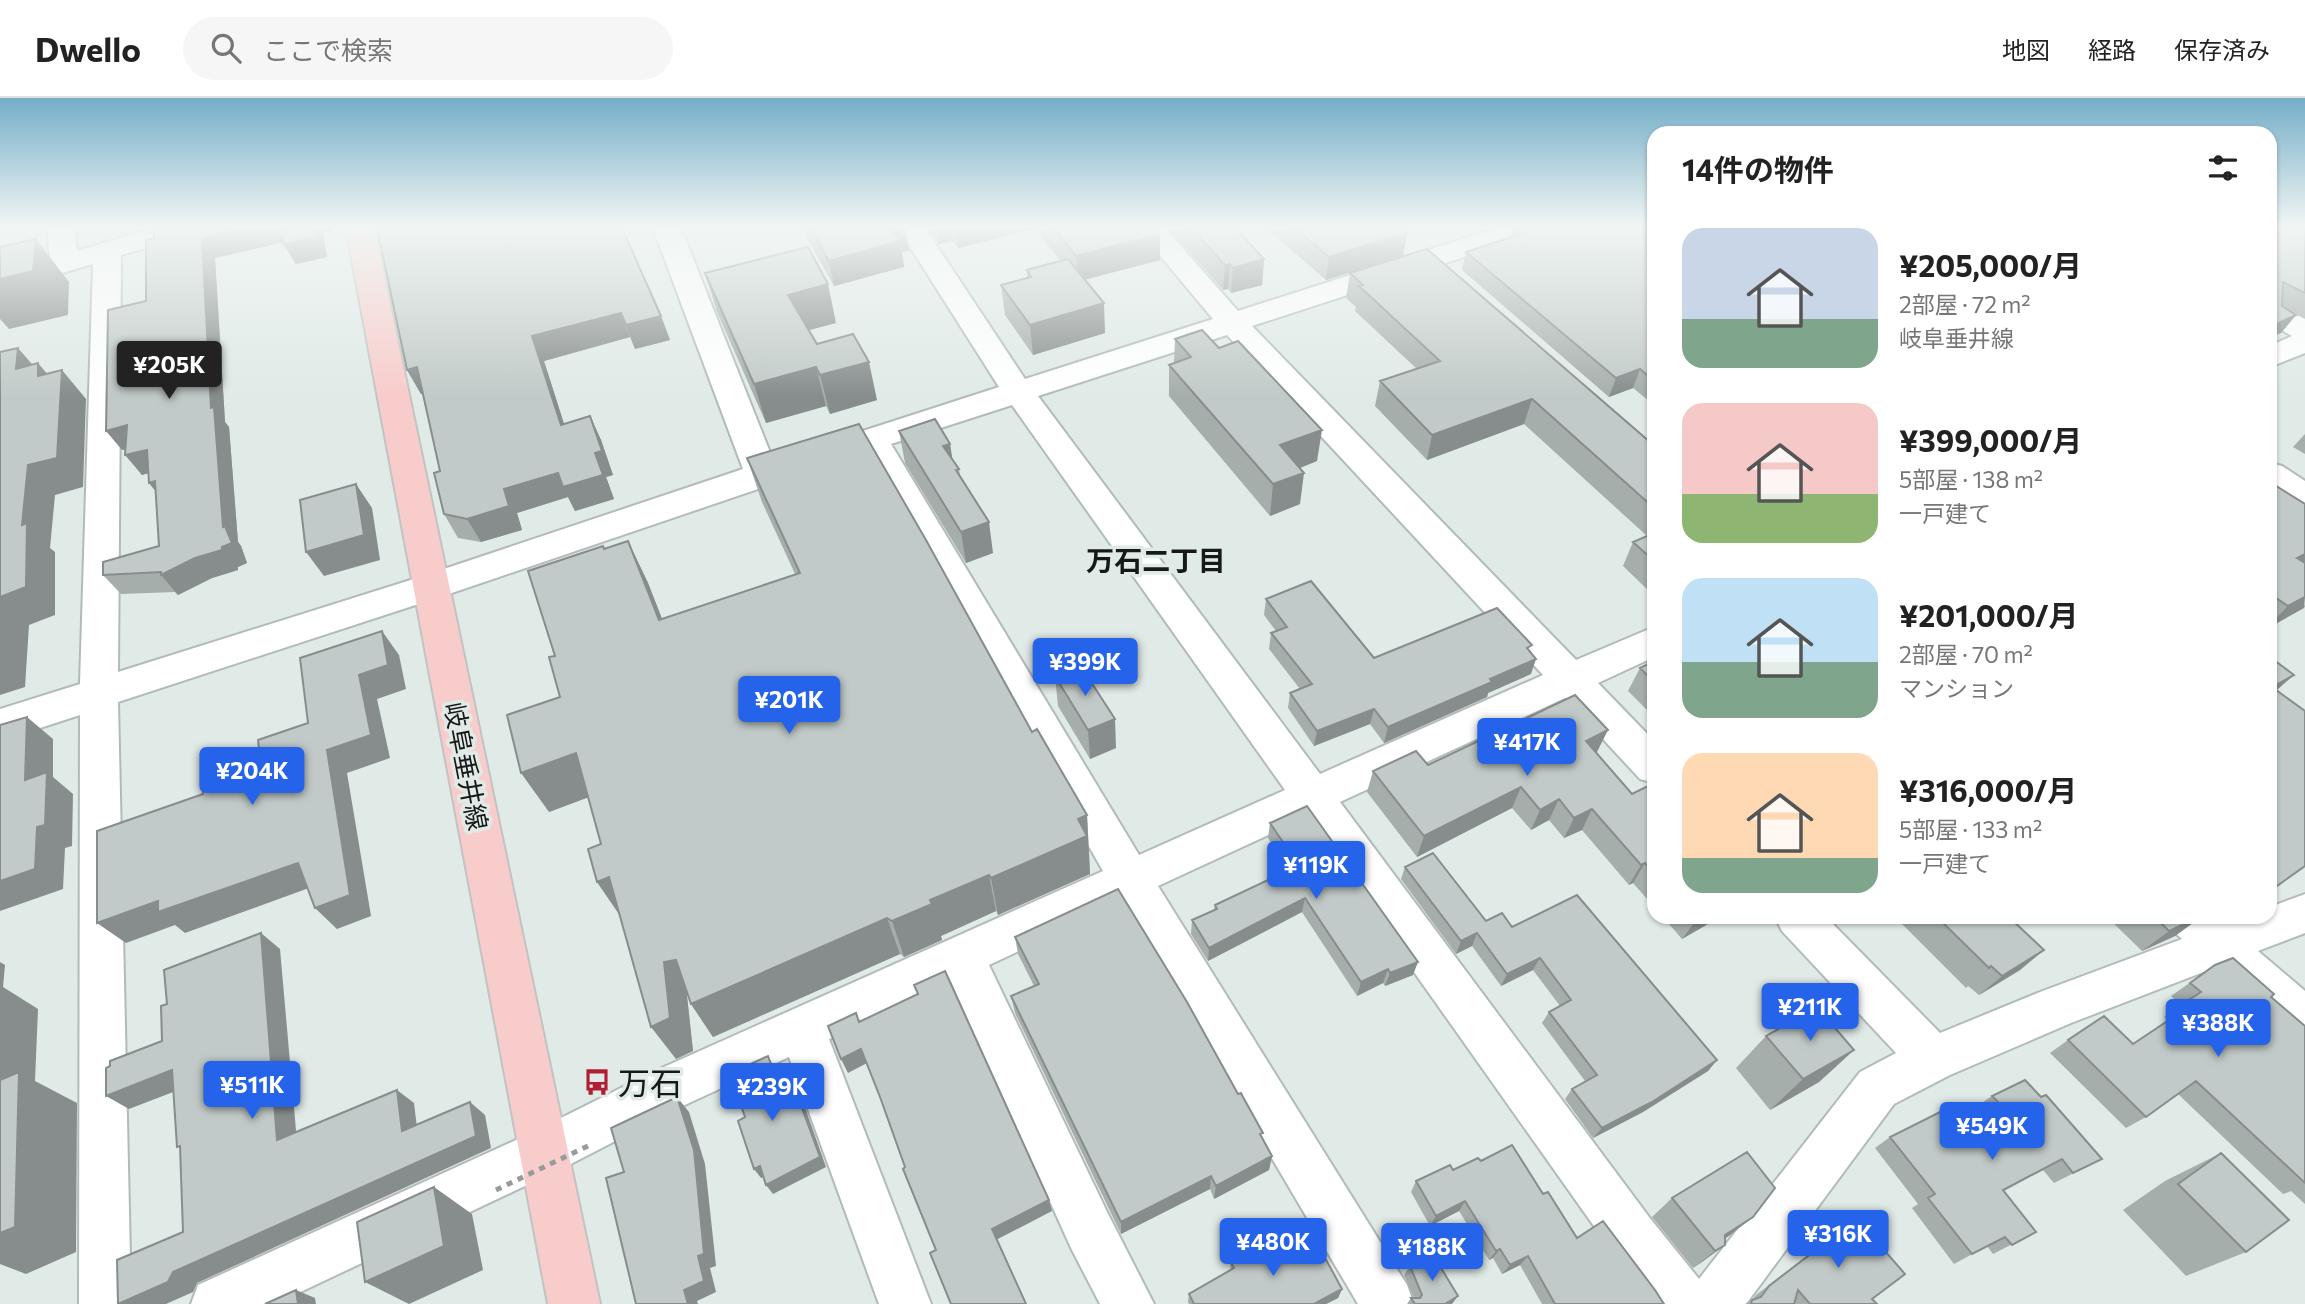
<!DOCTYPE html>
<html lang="ja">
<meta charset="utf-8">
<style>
body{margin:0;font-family:Commissioner,"Noto Sans JP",sans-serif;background:#f6f6f6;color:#222;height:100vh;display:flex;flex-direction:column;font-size:26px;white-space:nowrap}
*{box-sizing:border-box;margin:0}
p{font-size:23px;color:#767676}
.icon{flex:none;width:38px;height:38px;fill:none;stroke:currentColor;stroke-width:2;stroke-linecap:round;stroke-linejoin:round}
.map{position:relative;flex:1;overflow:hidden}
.details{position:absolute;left:1647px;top:28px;width:630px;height:798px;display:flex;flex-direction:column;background:#fff;border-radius:21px;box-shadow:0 2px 5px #0004}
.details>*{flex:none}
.price{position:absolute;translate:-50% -60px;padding:0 16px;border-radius:7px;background:#2563eb;color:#fff;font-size:23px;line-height:46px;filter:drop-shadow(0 2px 4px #0008)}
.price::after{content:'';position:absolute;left:50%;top:42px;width:21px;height:16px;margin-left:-10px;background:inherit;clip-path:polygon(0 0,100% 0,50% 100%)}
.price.current{background:#222;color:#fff}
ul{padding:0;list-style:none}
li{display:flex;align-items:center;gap:21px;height:175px;padding:0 35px}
li span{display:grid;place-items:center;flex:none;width:196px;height:140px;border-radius:21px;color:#555}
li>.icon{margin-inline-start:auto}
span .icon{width:84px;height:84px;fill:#fffc;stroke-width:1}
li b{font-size:30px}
h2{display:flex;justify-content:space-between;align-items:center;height:84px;padding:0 35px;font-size:30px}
header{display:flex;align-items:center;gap:42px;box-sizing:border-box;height:98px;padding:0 35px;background:#fff;border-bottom:2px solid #e0e0e0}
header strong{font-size:33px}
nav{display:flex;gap:38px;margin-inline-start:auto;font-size:24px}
.search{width:490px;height:63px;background:#f6f6f6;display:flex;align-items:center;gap:18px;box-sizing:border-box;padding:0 24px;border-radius:38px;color:#767676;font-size:26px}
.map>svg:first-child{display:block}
</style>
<header>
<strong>Dwello</strong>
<div class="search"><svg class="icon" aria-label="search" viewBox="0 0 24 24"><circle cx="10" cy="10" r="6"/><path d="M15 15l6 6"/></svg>ここで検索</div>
<nav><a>地図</a><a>経路</a><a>保存済み</a></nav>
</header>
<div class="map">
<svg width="2305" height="1206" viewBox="0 0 2305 1206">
<rect width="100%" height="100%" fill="#e0eae7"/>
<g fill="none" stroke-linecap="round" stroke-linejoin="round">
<defs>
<path id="minor" d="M47,130h28l2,23 78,-23h43l-3,6 -74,21 -3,417 299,-94 326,-109 -90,-241h28l92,232 226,-73 -101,-159h27l100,151 188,-60 -76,-91h28l73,83 259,-83h41l-3,6 -283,92 324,334 78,-33v30l-56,26 56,58v42l-14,-4 -75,-81 -225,104 309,415 50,62 161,-207 36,-19 -114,-122 -7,-14h51l114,116 100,-41 142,-53 -9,-8 -7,-14h53l7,6 16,-6h28v-10l35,-13v39l-47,18 47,40v51l-16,-7 -75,-67 -143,55 -121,52 -56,29 -148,200h-94l-39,-51 -308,-435 -147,68 249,399 7,19h-56l-237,-401 -132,62 118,247 47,92h-54l-29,-56 -120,-266 -122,57 102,265h-52l-90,-247 -100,46 -128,66 -286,135h-84l7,-19 329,-150 128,-64 448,-200 -239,-418 -421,143 -325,106 13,602h-52l1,-589 -80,26v-32l80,-25 13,-420 -93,27v-18l50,-14zM1227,237l316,340 -223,99 -282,-378zM1012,307l273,385 -146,65 -248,-411z
M2270,204l35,17v34l-35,14v-21l22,-10 -22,-13z
M2270,365l12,3 23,15v28l-12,-4 -23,-15z"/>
<path id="major" d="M346,130h28l226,1076h-52z"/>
</defs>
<use href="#minor" stroke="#b2bbb9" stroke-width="4"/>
<use href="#major" stroke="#c2c3c3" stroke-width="4"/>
<use href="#minor" fill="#fff" fill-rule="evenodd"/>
<use href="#major" fill="#f8cccb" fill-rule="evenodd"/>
<path stroke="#959c9a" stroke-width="5" stroke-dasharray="6 6" stroke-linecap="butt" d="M496,1092l96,-46"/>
</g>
<path fill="#a6aeac" d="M801,130h104l4,23 -7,1 2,15 -70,19z
M927,130h228l5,32 -75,20 20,53 -72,22 -28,-40 -4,-30 26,-7v-8l34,-9 -27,-32 -76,19 -5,-7 -14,3z
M1168,130h67l29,31 -2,26 -31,8 -3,-4 -5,1z
M1266,130h136l5,5 -4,23 -77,24z
M1513,130h135l6,2v175l-21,-17 -24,9 -147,-127 4,-18 44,-15z
M2270,130h35v90l-22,-12 13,9 -15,18z
M333,133l-10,2 4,24 -31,7 -12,-22 -69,16 10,164 4,5 9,115 3,4 6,17 -9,4v3l-26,8 -34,17 -3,-3 -54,2 -18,-19 56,-29 -3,-55 -7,-8 -1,-10 -6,2 -17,-25h-3l24,-149v-61z
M705,175l131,50 -27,7 8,14 60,56 -47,14 -4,-8 -60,17 -49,-111z
M1350,175l300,169 4,1v153l-31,-30 10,-24 14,-6 -123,-112 -97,36 -52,-54 5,-25 37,-12 -62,-58 1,-4 -10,-9z
M661,218l9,24 -35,9 -5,-12 -86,24 20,63 26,-8 11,24 12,35 -7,2 8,22 -39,12 -7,-14 -51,16 5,17 -41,12 -23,-4 -14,-24 -4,-43 -17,-78 -2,1 -14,-24z
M1175,241l142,122 -17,7v36l-30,12 -101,-120v-31l5,-2z
M899,333l51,13 2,16 7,9 1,6 33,78 -27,10 -61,-100z
M2305,336v20l-12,-7z
M747,360l285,274 55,83 3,59 -92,41 -2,-4 -55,25 1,4 -38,17 -4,-3 -187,83 -22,-33 -3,-8h-1l6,55 -17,8 -56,-143 -23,-34 4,-38 -13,-47 -39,15 11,-115 -5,-41 49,-107 24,-8 20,42 14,36 133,-45 -33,-72z
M2270,384l35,125 -35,20z
M1266,501l108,59 156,-6 1,22 -43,19 -1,4 -103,46 -14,-19 -56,22 -26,-38 2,-15 10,-4 -31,-40 2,-16 5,-2 -12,-16z
M1654,549v70l-26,-26 12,-23 5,-2z
M1055,578l61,72 -26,11 -32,-53z
M1596,654l36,42 22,-2v115l-21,-24 -4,2 -47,-55 -18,8 -15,-18 -18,10 -19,-22 -95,49 -50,-65 6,-21 55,-6 169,-13z
M1270,725l143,152 -28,11 -2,-3 -26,13 -55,-84 -94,49 -17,-27 1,-14 22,-10 1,-5 63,-30 2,-16h2l-14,-21z
M1405,769l81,54 26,6 205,133 -9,11 -65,41 -50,26 -28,-39 7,-10 13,-8 -43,-58 7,-11 11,-6 -27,-36 -32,16 -29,-40 -16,8 -55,-75z
M1663,819h57l-38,22z
M1895,819h114l35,33 -24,20 -41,25 -11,-9 -2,2z
M2107,819h94l-26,19 -33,15z
M1015,839l247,201 10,18 -3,14 -55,29 -4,-10 -89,45 -106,-221 -4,-17 23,-10 -16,-32z
M2215,867l56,32 34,29v178l-14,-13 -8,3 -105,-100 -32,23 -20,11 -76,-75 18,-13 65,4 35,-24 -4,-3 17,-12 -10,-9z
M1766,938l88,14 -35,32 -49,28 -34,-42z
M1992,998l90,73 -28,14 -11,-13 -39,21 32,41 -43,22 -6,-8 -33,18 -42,-56 6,-4 -43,-56 15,-11 61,-11 29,-14 -4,-5z
M2221,1055l25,99 -60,24 -63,-66 42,-29z
M1481,1063l62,33 34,44 87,66h-122l-22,-39 -18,9 -9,-16 -4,2 -30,-49 -29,15 -19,-34 5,-11z
M1672,1100l81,19 -28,22v6l-32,23 -41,-51z
M1850,1113l22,88 5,5h-132l7,-4 4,-5 60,-46 -7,-9z
M1300,1156l42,35 -4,9 -12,6h-137l-1,-2 1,-8 41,-23 1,-8z
M1410,1168l42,38h-45l4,-6h3l-10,-23z"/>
<path fill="#878d8c" d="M245,130h41l7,12 -78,18 10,164 4,5 9,115 3,4 6,17 -9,4v3l-26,8 -34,17 -17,-20 50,-167 -9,-170z
M314,130h18l1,3 -10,2 4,24 -31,7 -12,-19z
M905,130l4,23 -7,1 2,15 -70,19 -5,-25 62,-32z
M936,130h15l2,13 -14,3z
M955,130h79v1l-76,19z
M1407,135l-4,23 -77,24 3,-23z
M1160,136v26l-82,21 -2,-25z
M36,141l33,43 -1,33 -59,14 -9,-10v-40z
M1264,161l-2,26 -31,8 2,-25z
M1230,166l-2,25 -5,1 2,-25z
M828,186l8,39 -38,10 -10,-38z
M1104,205l1,30 -72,22 -3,-30z
M621,215l9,24 -86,24 28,88 -11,-24 -29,-89z
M2296,217l-15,18 -11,5v-11z
M661,218l9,24 -35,9 -9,-24z
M18,250l20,23v-8l23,27 1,-20 24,29 -3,88 -28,8 -5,53 5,4v63l-26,10 -4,62 -25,8v-98l22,-72 6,-60 -12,-96z
M869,264l8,38 -47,14 -10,-39z
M417,269l14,24 -10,3 -14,-24z
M816,269l10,39 -60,17 -12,-39z
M1640,271l-7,19 -24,9 7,-19z
M1532,301l-8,25 -97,36 5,-25z
M590,318l11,24 12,35 -7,2 8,22 -39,12 -7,-14 -51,16 5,17 -41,12 -14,-23 37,-30 91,-36z
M127,327l16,20 -21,5 -16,-19z
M1322,332l-5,31 -40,16 3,-32z
M950,346l5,31 -12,-29z
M147,352l16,19 -21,6 -17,-20z
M1304,375l-4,31 -30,12 3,-32z
M155,383l10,22 -16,-20z
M356,386l16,24 8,52 -56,16 -18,-24z
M989,424l4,31 -27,10 -5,-31z
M628,443l20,42 31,79 -20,-42z
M2305,456v12l-8,-8z
M2305,499l-1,11 -34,19v-3l18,-18z
M382,533l17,24 7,34 -29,10 13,59 -43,15 24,143 -34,13 -22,-21 12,-158 32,-75z
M1536,561l-5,15 -43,19 -1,4 -103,46 4,-16z
M2294,577l-24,21 2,-9z
M1374,611l-4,15 -56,22 3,-15z
M27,619l26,22v38l20,17 -1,52 -7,2 -2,41 -63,22v-30l25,-101z
M1115,621l1,29 -26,11 -2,-29z
M1608,632l-11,22 -21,10 10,-21z
M576,655l24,40 -51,19 -28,-39z
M1521,689l-9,21 -95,49 7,-21z
M1559,701l-10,21 -18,10 9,-20z
M1592,711l-10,21 -18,8 10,-20z
M1087,717l3,59 -92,41 -7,-37 87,-59z
M298,765l22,21 -135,49 -10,-8 -49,18 -29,-20 61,-22z
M1645,765l-12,20 -4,2 12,-20z
M989,777l7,36 -55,25 1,4 -38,17 -12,-36 38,-21z
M609,779l13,41 -25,-36z
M1305,800l-3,14 -94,49 1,-13z
M1701,819h19l-38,22 14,-19z
M2201,819l-26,19 -33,15 27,-20z
M887,820l13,36 -187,83 -22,-33z
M261,835l19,16 18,204 -21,-13z
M1477,835l-5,13 -16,8 5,-13z
M2044,852l-24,20 -41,25 23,-19z
M1540,860l-7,12 -32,16 6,-12z
M676,862l23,34 -12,2 6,55 -17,8 -25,-32 13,-65z
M0,864l5,3 -2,22 35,22 -3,72 42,22 -1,149 -50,22 -26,-10z
M1418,864l-5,13 -28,11 5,-13z
M1388,871l-5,14 -26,13 4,-14z
M861,951l6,14 -19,10 -7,-14z
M1854,952l-35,32 -49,28 33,-31z
M768,958l6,11 16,41 -7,-10z
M1717,962l-9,11 -65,41 -50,26 9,-10z
M172,972l22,14 -65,25 -23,-13z
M397,992l17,13 5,41 -17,-13z
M796,994l7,10 23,65 -53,27 -7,-9z
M677,999l12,15 16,52 11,102 -6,2 6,24 -19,9 1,3h-10l-4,-14 14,-34z
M470,1004l15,13 6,33 -294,135 -4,9 -27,12h-47z
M1272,1058l-3,14 -55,29 2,-13z
M760,1068l7,10 -6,2 -7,-9z
M1211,1078l-1,13 -89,45v-12z
M434,1089l38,27 11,56 -74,34 -44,-22z
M1049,1102l3,11 -56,29 -4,-11z
M1465,1103l-6,10 -29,15 6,-10z
M1753,1119l-23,18 -18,12 13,-12z
M1725,1147l-23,17 -9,6 22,-17z
M1500,1151l-7,9 -4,2 7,-9z
M1528,1158l-8,9 -18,9 8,-9z
M1342,1191l-4,9 -12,6h-12z
M296,1192l19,8 1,6h-18z
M1458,1198l-6,8h-7z"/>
<path fill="#c1cac8" stroke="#878d8c" stroke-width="2" d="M154,130h91l-43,10 9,170 3,-1 9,120 2,-1 7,17 -10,4v3l-27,8 -34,17v-3l-58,3v-13l56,-16 -4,-65 -6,2 -2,-33 -22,5 2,-30 -21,6 2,-121 38,-9v-61l8,-2z
M282,130h32l2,9 -32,8z
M377,130h245l39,88 -35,9 -5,-12 -89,23 29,89 29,-9 12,35 -7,2 8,22 -40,12 -5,-14 -54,16 5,17 -42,13 -23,-5 -10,-41 6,-2 -23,-104 -10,3z
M810,130h83l-2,1 9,12 -71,20z
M1053,130h102l5,6 -84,22z
M1191,130h44l29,31 -31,9 -3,-4 -5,1z
M1295,130h107l5,5 -78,24z
M1514,130h134l6,2v151l-14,-12 -24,9 -150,-126 55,-18z
M2270,130h35v65l-22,-11 -1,24 14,9 -26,12z
M36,141l-3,32 -33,8v-32z
M808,149l20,37 -40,11 29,49 36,-10 16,28 -49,13 -4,-8 -62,17 -49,-111z
M1427,151l223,193 4,1v65l-122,-109 -100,36 -52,-54 60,-20 -81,-75 4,-1 -13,-12z
M1068,161l36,44 -74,22 -29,-40 30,-8 -4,-7z
M1202,232l17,18 19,-7 84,89 -42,15 24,28 -31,11 -104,-119 22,-8 -16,-18z
M18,250l-2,21 22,-6v13l24,-6 -5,88 -29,7 -6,60 5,-2 -1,64 -26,10v-245z
M935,321l15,25 -7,2 16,23 -3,1 33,52 -28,10 -62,-101z
M859,326l67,116 106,192 5,-3 50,86 -9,4 9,17 -96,42 -2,-3 -59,25 2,4 -40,17 -5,-3 -196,86 -15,-44 -12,2 6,56 -19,9 -42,-150 -12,5 -9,-33 13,-5 -25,-91 -55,20 -14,-58 53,-18 -11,-40 6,-1 -27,-85 75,-25 1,3 24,-8 31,79 141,-47 -53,-115z
M2270,384l35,22v50l-8,4 8,5v34l-17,9 -18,-12z
M356,386l8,51 -58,17 -6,-52z
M1654,435v28l-21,-19z
M1311,483l63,77 123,-50 35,37 -5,3 9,11 -46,20 2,3 -104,45 -14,-18 -57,22 -27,-38 22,-9 -41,-51 16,-6 -21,-28z
M382,533l6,34 -29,10 12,60 -44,15 23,145 -35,13 -17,-45 -140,49v-11l-61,22v-92l106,-37 -1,-7 59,-21 -3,-26 50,-17 -8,-65z
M2270,559l24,18 -22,12 33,24v155l-35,25z
M1654,563v21l-14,-14z
M1080,567l35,54 -27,11 -33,-54z
M1575,597l33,35 -22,11 46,53 16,-8 6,6v81l-9,-10 -4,2 -49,-56 -18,9 -15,-19 -19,11 -19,-23 -97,49 -51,-65 43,-20 12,14z
M27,619l-2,63 22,-8 -2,53 -8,2 -2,42 -35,12v-156z
M1307,708l111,156 -28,11 -2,-4 -27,13 -56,-84 -96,50 -17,-28 25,-11 -2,-4 72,-34 -7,-12 11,-5 -21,-31z
M1433,755l53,68 16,-8 10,14 65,-32 140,165 -65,42 -50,26 -30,-39 25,-14 -48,-63 22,-12 -31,-42 -33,16 -30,-41 -16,8 -56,-74z
M1118,791l69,113 51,92 3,-1 2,4 20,36 -3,1 12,22 -56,30 -5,-10 -90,46 -110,-226 28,-12 -24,-47z
M1937,819h72l35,33 -42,26 -11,-10 -2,2z
M2155,819h45l-31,14z
M261,835l16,207 120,-50 5,41 68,-29 6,34 -303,136 -5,10 -50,22 -1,-44 66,-28 -3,-86 -3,1 -5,-77 -66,26v-28l4,-2v-5l52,-20 -1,-35 6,-2 -3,-34z
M2233,860l41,36 -3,3 34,29v157l-109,-102 -50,36 -78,-77 36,-24 29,28 54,-36 -4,-4 18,-12 -11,-9 25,-18z
M945,873l104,229 -57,29 34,75h-75l-21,-51 6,-3 -33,-81 2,-2 -25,-70 -19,-48 -20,10 -13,-33 28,-13 3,9 59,-28 -4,-9z
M1817,909l37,43 -51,29 -37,-43z
M768,958l15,42 13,-6 24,65 -54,28 -6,-19 -6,3 -16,-48 7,-4 -15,-44z
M19,974l-4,155 -15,6v-153z
M2025,982l16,17 5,-2 56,64 -29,14 -11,-14 -59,31 33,42 -24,13 -7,-8 -33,17 -44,-56 7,-4 -45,-57 50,-25 11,14 47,-24 -6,-6z
M677,999l17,53 10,104 -6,2 6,25 -20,9 4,14h-52l-30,-126 18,-6 -13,-44z
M1512,1047l31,49 5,-2 29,46 26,-17 52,69 9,14h-109l-27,-48 -18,9 -10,-16 -4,2 -31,-50 -29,15 -20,-35 34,-16 3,5 25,-12 3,3z
M1747,1054l28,36 -22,29 -28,18v10l-10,6 -43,-53z
M2221,1055l68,67 -43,32 -68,-68z
M434,1089l10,59 -79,36 -8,-60z
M1850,1113l55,63 -33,25 5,5h-67l-12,-14 -4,14h-43l1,-4 9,-3 8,-11 61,-47 -7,-8z
M1287,1133l13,23 18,-9 24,44 -28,15h-120l-5,-10 45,-26 -3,-5z
M1432,1155l26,43 -13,8h-30l-4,-6h9l2,-3 -12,-29z
M296,1192l2,14h-33z"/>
<linearGradient id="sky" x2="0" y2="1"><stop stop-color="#75aec8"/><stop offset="0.43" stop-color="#f1f6f4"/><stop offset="1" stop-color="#f1f6f4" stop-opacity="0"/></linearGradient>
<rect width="2305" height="299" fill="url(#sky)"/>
<defs>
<symbol id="bus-bare" viewBox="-9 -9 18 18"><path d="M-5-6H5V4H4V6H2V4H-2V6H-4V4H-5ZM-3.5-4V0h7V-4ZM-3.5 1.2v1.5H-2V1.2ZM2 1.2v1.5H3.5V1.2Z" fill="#b11e34" stroke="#e0eae7" stroke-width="2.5" paint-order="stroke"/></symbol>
</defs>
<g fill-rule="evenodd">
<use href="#bus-bare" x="578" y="965" width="38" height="38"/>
</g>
<g text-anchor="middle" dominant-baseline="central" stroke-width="7" stroke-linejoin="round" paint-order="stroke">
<g font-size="26" fill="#161918" stroke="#e0eae7">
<text transform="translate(467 668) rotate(79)">岐阜垂井線</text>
</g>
<g font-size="28" font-weight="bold" fill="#161918" stroke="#e0eae7">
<text x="1156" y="462">万石二丁目</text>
</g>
<g font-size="32" fill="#161918" stroke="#e0eae7" text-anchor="start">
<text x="618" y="984">万石</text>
</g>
</g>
</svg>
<b class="price current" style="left:169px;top:303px">¥205K</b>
<b class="price" style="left:1085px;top:600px">¥399K</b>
<b class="price" style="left:789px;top:638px">¥201K</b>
<b class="price" style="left:1527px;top:680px">¥417K</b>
<b class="price" style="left:252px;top:709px">¥204K</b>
<b class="price" style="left:1316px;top:803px">¥119K</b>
<b class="price" style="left:1810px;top:945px">¥211K</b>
<b class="price" style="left:2218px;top:961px">¥388K</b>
<b class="price" style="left:252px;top:1023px">¥511K</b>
<b class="price" style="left:772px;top:1025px">¥239K</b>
<b class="price" style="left:1992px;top:1064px">¥549K</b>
<b class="price" style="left:1838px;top:1172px">¥316K</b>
<b class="price" style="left:1273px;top:1180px">¥480K</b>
<b class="price" style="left:1432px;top:1185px">¥188K</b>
<section class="details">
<h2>14件の物件<svg class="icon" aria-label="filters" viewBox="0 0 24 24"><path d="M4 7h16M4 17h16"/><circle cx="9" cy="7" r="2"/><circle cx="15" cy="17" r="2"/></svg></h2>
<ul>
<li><span style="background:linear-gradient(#c9d6e8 65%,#7fa58c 0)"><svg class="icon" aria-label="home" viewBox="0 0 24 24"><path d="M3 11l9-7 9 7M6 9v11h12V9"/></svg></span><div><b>¥205,000/月</b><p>2部屋 · 72 m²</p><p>岐阜垂井線</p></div></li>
<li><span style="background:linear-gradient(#f6c9c9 65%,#8fb573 0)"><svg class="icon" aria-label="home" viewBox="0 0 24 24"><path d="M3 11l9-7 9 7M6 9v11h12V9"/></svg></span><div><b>¥399,000/月</b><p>5部屋 · 138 m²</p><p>一戸建て</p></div></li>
<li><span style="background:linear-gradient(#bfe0f5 60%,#7fa58c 0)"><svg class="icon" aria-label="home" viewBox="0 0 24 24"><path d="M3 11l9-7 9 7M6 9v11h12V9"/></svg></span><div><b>¥201,000/月</b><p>2部屋 · 70 m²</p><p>マンション</p></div></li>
<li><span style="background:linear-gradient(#ffd9b3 75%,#7fa58c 0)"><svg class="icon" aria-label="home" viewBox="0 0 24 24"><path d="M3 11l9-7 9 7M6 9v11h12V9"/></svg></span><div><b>¥316,000/月</b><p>5部屋 · 133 m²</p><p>一戸建て</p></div></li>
</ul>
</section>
</div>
